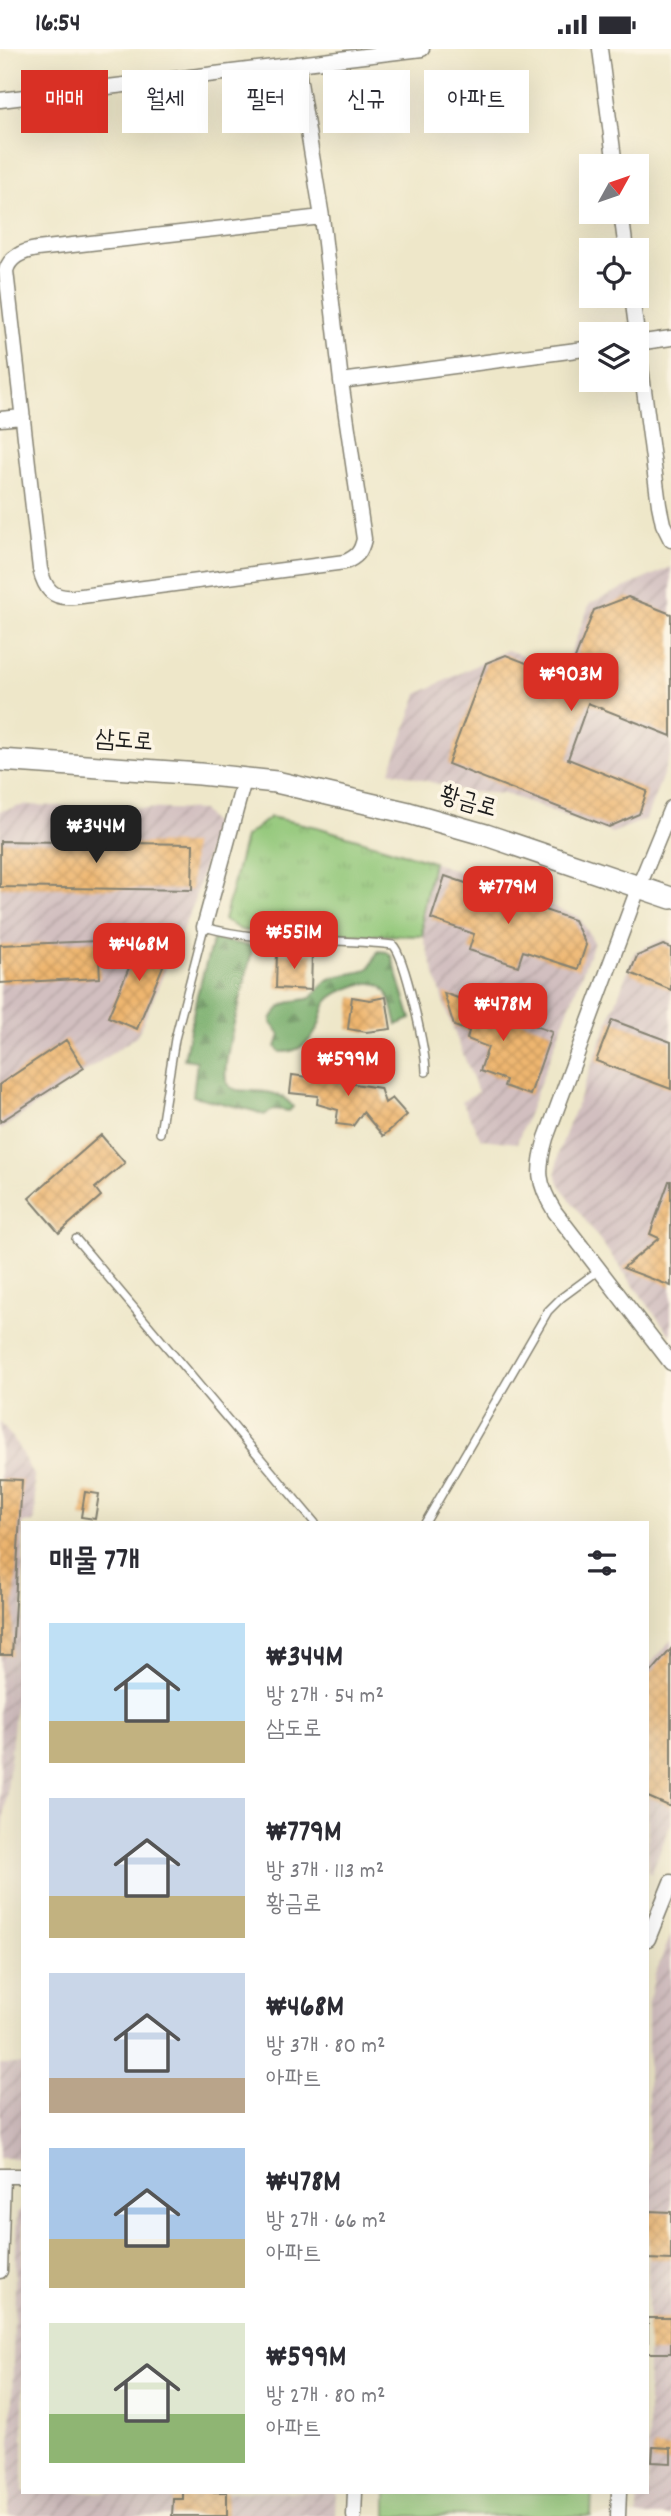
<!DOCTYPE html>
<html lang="ko">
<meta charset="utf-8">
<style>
body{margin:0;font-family:Dekko,"Poor Story",sans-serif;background:#f7f7f7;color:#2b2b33;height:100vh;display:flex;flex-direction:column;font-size:26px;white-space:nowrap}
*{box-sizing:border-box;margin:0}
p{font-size:23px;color:#7c7c81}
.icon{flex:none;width:38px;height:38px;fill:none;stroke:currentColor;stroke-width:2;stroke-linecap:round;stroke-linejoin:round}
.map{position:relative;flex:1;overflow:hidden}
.panel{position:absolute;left:21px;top:1472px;width:628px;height:973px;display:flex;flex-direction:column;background:#fff;border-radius:0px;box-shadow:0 7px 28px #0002}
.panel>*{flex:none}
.banner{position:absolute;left:21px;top:21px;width:630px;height:63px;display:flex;gap:14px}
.needle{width:46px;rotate:50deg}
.fabs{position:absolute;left:579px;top:105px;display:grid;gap:14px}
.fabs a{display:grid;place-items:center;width:70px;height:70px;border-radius:0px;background:#fff;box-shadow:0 7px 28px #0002;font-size:35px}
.price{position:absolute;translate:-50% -60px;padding:0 16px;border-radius:14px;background:#d93025;color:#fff;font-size:23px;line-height:46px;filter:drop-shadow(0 2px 4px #0008)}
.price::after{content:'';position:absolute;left:50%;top:42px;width:21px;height:16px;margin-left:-10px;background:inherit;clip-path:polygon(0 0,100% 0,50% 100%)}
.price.active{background:#222;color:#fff}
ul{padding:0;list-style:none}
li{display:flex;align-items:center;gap:21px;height:175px;padding:0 28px}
li span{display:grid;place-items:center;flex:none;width:196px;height:140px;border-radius:0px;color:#555}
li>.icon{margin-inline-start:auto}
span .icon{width:84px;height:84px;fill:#fffc;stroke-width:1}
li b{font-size:30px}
h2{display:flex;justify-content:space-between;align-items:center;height:84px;padding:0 28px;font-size:30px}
.chip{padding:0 24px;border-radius:0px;background:#fff;box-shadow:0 7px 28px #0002;font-size:24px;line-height:63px}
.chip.active{background:#d93025;color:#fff}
.status{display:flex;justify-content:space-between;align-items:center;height:49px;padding:0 35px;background:#fff;direction:ltr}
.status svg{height:19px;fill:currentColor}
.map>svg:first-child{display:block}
</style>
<div class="status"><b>16:54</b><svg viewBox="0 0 49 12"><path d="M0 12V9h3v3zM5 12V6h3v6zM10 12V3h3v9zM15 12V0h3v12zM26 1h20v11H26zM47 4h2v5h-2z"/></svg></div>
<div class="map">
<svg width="671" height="2467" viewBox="0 0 671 2467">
<defs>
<pattern id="industrial-furrows" width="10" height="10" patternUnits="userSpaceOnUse" patternTransform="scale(1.75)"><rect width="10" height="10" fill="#d2bfc0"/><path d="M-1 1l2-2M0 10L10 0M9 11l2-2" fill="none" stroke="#b4a4a4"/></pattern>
<pattern id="forest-firs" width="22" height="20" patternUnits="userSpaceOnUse" patternTransform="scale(1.75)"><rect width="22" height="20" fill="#75ac69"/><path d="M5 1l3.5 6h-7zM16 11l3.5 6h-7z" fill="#5f8b56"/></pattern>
<pattern id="park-tufts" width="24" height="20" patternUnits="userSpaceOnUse" patternTransform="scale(1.75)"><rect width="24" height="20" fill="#92c779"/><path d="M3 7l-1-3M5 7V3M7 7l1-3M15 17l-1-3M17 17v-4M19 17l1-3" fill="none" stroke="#7daa68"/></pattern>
<pattern id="building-cross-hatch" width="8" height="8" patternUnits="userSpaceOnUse" patternTransform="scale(1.75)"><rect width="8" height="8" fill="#eeb670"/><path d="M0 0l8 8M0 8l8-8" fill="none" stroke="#cc9c60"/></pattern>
</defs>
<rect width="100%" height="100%" fill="#fcf5e5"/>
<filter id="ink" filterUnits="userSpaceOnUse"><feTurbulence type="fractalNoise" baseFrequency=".0143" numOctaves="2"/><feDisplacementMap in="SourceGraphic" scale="14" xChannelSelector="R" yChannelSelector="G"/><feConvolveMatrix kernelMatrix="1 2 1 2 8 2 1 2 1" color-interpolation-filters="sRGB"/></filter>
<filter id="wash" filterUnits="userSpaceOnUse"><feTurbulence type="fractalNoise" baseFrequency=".00686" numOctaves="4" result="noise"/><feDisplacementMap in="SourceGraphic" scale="28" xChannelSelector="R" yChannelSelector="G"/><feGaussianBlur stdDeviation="1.57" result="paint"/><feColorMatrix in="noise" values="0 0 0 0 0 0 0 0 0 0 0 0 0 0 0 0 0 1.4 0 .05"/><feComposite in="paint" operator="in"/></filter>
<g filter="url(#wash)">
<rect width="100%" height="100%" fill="#eee7c9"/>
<path fill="url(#industrial-furrows)" d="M671,518v187l-25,65 -34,14 -106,-39 -38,-2 -78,-21 28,-77 89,-44 57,20 26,-67z
M25,756l177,5 13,16 -22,79 -56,131 -137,94v-319z
M433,813l146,55 15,25 -77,201 -36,-4 -19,-38 16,-9 -30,-76 -25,-80 -1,-21z
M664,890l7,3v394l-103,-139 -9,-14 -3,-11 3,-21 76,-199z
M0,1373l16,21 17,32 3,35 -2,12 -11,1v106l-23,232z
M671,1591v183l-20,51 -3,-2v-205z
M671,1886v581h-34v-24h11v-486l7,-32z
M0,2015h23v94h-23z
M23,2159v284h313l-1,24h-326l8,-303z"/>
<path fill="url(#forest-firs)" stroke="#486442" stroke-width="2" d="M213,890l37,7 2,3c-4,26 -31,111 -26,131 1,6 5,8 11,10 20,2 43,-2 56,17l-4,4 -14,-2 -11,6 -10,-4 -61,-15 4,-35 -13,-2 13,-64z
M378,902l9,1 5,5 19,62 -14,6c-7,-26 -9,-51 -42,-39 -10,4 -21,7 -28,16 -4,6 -5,13 -7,20 -6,18 -21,31 -40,30l-4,-5 4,-12 -9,-12v-4c13,-20 19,-16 40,-21l15,-17 8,-4 30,-6 6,-4z"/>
<path fill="url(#park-tufts)" stroke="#57724a" stroke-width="2" d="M270,768l47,10 116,35 -11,53 1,21 -160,-3 -22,-3 -17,-10 21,-83z"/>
<path fill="#92c779" stroke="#57724a" stroke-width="2" d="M387,2443h205l-1,24h-204z"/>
<g id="blocks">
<path fill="url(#building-cross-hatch)" d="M628,548l43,17v122l-83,-33 -20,56 79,32 -8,23 -30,13 -161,-63 38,-101 20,-8 61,24 27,-69z
M0,792l193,3 -1,46 -192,-3z
M445,827l129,44 12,25 -8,24 -55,-18 -5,15 -49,-16 5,-16 -43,-15z
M142,888l28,12 -33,80 -29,-12z
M98,892l2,37 -100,5v-38z
M663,896l8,3v42l-41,-17 7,-17z
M277,904l35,1 -1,36 -35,-2z
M444,944l108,39 -22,63 -26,-9 2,-6 -26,-9 8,-24 -21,-8 2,-8 -15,-5z
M352,948l18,3 16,-3 5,32 -25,3 -18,-3z
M612,971l59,22v47l-75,-28z
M66,991l18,28 -84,54v-38z
M309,1013l27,4 -2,15 46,7 5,15 7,-5 15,17 -24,21 -20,-24 -10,14 -17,-2 2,-14 -21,-6 1,-8 -28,-3 2,-18 15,2z
M101,1086l24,28 -30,25 6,8 -42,37 -30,-35z
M669,1132h2v105l-48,-18 36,-30 -9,-4z
M0,1430l22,1 -10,175h-12z
M85,1443l14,2 -4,25 -14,-2z
M671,1600v158l-23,-10v-121z
M648,2162l23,1v48l-23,-1z
M648,2269h23v35h-23z
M653,2398l18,1v15l-19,-1z
M183,2443h44v24h-55l1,-17h10z"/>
</g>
</g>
<g filter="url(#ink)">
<use href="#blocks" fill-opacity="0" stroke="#858272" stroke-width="2"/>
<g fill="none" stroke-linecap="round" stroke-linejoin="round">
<defs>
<path id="lane" d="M160,1084l15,-94 29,-112c62,17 125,10 189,18 12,11 33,107 33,127
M76,1190l239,284
M425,1474l123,-212 13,-13 38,-28"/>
<path id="street" d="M600,0l15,117
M297,15l25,153 19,164 23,158c-3,13 -7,18 -19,23l-271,35c-22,2 -29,-8 -34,-28l-34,-298c3,-14 18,-20 31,-22l285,-32
M0,51l422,-51
M621,163l5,38
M632,247l5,38
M637,287l22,169 4,19 8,16
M637,294l34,-5
M341,332l251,-33
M0,370l23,-2
M671,759l-32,78 -93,252c-9,32 -9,45 9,74l116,151
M204,878l41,-150
M648,1890l23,-57
M0,2127h23
M0,2222l3,-95
M354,2467l1,-24
M618,2467l1,-24"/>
<path id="secondary" d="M0,711l200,14 76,8 133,31 77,22 185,63"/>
</defs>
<use href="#lane" stroke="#858272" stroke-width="10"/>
<use href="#street" stroke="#858272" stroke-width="17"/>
<use href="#secondary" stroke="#858272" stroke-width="24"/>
<use href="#lane" stroke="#fff" stroke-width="7"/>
<use href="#street" stroke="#fff" stroke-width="14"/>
<use href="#secondary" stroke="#fff" stroke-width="21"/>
</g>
</g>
<g text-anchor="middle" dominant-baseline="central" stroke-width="7" stroke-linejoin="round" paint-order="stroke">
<g font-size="24" fill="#1c1c1c" stroke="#fcf5e5">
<text transform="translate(124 693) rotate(4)">삼도로</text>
<text transform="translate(468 754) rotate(16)">황금로</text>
</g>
</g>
</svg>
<div class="fabs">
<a><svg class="needle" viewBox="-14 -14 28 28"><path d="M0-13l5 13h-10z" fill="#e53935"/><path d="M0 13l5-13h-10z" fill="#7c7c81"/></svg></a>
<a><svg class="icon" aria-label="locate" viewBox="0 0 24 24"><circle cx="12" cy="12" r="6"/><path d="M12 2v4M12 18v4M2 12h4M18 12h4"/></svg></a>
<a><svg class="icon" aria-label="layers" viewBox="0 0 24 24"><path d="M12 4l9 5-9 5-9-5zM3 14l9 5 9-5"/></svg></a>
</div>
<b class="price" style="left:571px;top:664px">₩903M</b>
<b class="price active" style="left:96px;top:816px">₩344M</b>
<b class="price" style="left:508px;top:877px">₩779M</b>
<b class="price" style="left:294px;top:922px">₩551M</b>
<b class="price" style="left:139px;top:934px">₩468M</b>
<b class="price" style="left:503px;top:994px">₩478M</b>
<b class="price" style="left:348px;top:1049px">₩599M</b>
<div class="banner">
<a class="chip active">매매</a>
<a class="chip">월세</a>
<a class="chip">필터</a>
<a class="chip">신규</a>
<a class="chip">아파트</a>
</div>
<section class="panel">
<h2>매물 7개<svg class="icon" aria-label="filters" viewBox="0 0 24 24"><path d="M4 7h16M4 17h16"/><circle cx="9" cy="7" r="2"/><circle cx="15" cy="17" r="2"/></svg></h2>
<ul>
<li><span style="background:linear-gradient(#bfe0f5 70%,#c2b280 0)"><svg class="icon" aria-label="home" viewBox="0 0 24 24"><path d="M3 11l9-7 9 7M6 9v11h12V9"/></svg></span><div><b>₩344M</b><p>방 2개 · 54 m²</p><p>삼도로</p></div></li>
<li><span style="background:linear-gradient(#c9d6e8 70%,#c2b280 0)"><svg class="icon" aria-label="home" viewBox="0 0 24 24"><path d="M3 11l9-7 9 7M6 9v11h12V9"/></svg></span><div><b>₩779M</b><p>방 3개 · 113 m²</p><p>황금로</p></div></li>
<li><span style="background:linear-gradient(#c9d6e8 75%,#b9a48a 0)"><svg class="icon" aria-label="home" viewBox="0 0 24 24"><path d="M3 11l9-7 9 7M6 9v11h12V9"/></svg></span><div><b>₩468M</b><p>방 3개 · 80 m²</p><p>아파트</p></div></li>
<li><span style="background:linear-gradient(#a9c7e8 65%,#c2b280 0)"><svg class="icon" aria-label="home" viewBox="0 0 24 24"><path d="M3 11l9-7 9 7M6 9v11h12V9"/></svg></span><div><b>₩478M</b><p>방 2개 · 66 m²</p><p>아파트</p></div></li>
<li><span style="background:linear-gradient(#dfe7d0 65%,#8fb573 0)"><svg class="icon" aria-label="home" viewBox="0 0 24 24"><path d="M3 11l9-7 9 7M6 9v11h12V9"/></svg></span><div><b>₩599M</b><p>방 2개 · 80 m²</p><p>아파트</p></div></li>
</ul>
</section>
</div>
